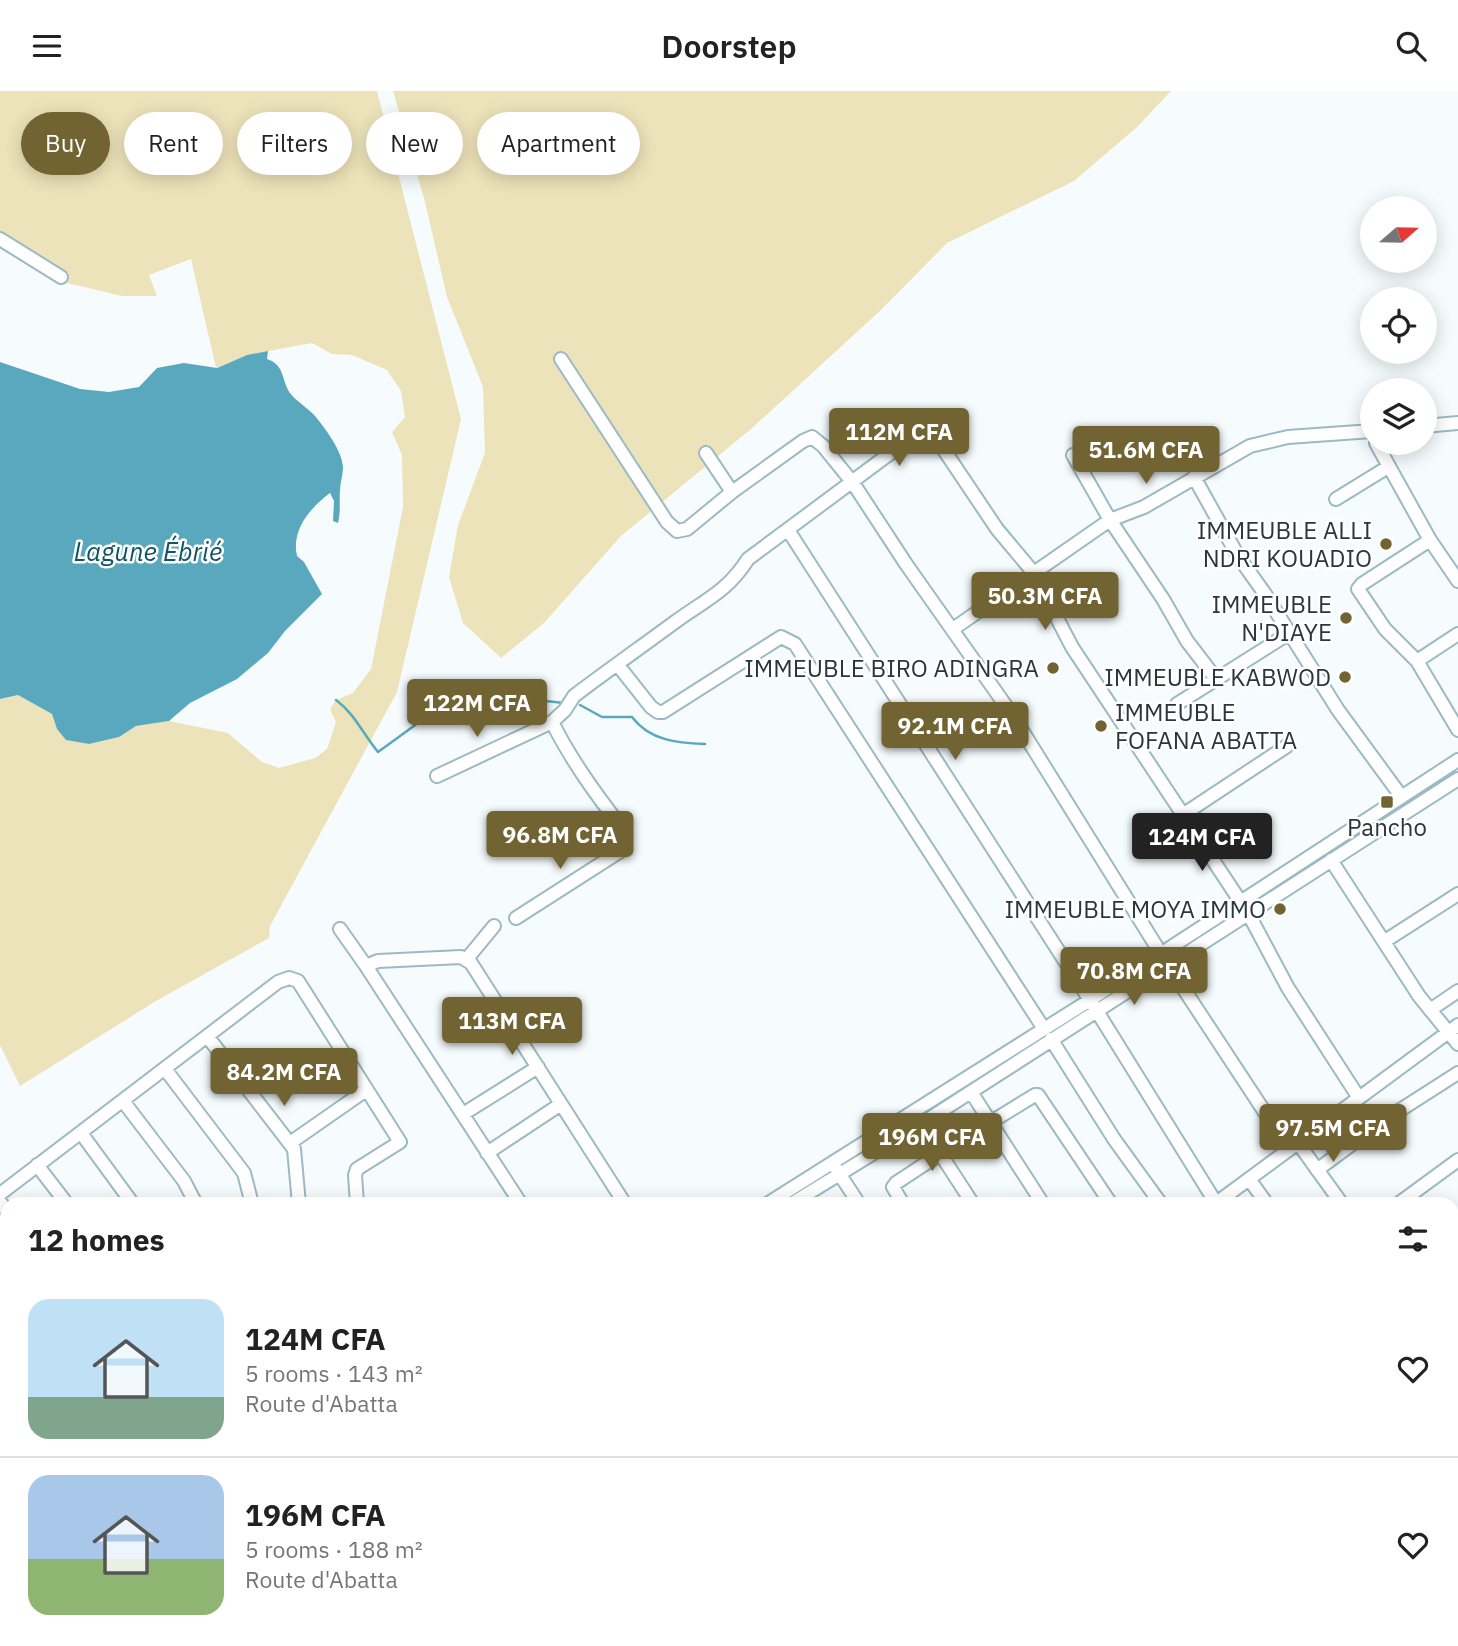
<!DOCTYPE html>
<meta charset="utf-8">
<style>
body{margin:0;font-family:"IBM Plex Sans",sans-serif;background:#f6f6f6;color:#222;height:100vh;display:flex;flex-direction:column;font-size:26px;white-space:nowrap}
*{box-sizing:border-box;margin:0}
p{font-size:23px;color:#767676}
.icon{flex:none;width:38px;height:38px;fill:none;stroke:currentColor;stroke-width:2;stroke-linecap:round;stroke-linejoin:round}
.map{position:relative;flex:1;overflow:hidden}
.details{position:absolute;left:0px;top:1106px;width:1460px;height:450px;display:flex;flex-direction:column;background:#fff;border-radius:21px 21px 0 0;box-shadow:0 4px 18px #0003}
.details>*{flex:none}
.banner{position:absolute;left:21px;top:21px;width:700px;height:63px;display:flex;gap:14px}
.needle{width:46px;rotate:70deg}
.buttons{position:absolute;left:1360px;top:105px;display:grid;gap:14px}
.buttons a{display:grid;place-items:center;width:77px;height:77px;border-radius:50%;background:#fff;box-shadow:0 4px 18px #0003;font-size:35px}
.price{position:absolute;translate:-50% -60px;padding:0 16px;border-radius:7px;background:#716432;color:#fff;font-size:23px;line-height:46px;filter:drop-shadow(0 2px 4px #0008)}
.price::after{content:'';position:absolute;left:50%;top:42px;width:21px;height:16px;margin-left:-10px;background:inherit;clip-path:polygon(0 0,100% 0,50% 100%)}
.price.current{background:#222;color:#fff}
ul{padding:0;list-style:none}
li{display:flex;align-items:center;gap:21px;height:175px;padding:0 28px}
li+li{border-top:2px solid #e0e0e0}
li span{display:grid;place-items:center;flex:none;width:196px;height:140px;border-radius:21px;color:#555}
li>.icon{margin-inline-start:auto}
span .icon{width:84px;height:84px;fill:#fffc;stroke-width:1}
li b{font-size:30px}
h2{display:flex;justify-content:space-between;align-items:center;height:84px;padding:0 28px;font-size:30px}
.chip{padding:0 24px;border-radius:32px;background:#fff;box-shadow:0 4px 18px #0003;font-size:24px;line-height:63px}
.chip.current{background:#716432;color:#fff}
header{display:flex;justify-content:space-between;align-items:center;height:91px;padding:0 28px;background:#fff;font-size:32px;font-weight:600}
.map>svg:first-child{display:block}
</style>
<header><svg class="icon" aria-label="menu" viewBox="0 0 24 24"><path d="M4 6h16M4 12h16M4 18h16"/></svg>Doorstep<svg class="icon" aria-label="search" viewBox="0 0 24 24"><circle cx="10" cy="10" r="6"/><path d="M15 15l6 6"/></svg></header>
<div class="map">
<svg width="1458" height="1555" viewBox="0 0 1458 1555">
<rect width="100%" height="100%" fill="#f6fcfe"/>
<path fill="#ede3ba" d="M0,0h377l84,328 -64,273 -127,234 -1,12 -113,63 -136,85 -20,-41v-346l18,-4 34,19 5,15 10,11 22,4 30,-7 17,-11 33,-5 59,12 34,29 17,6 36,-10 12,-9 9,-27 -6,-13 6,-9 17,-7 18,-24 32,-162 -1,-52 -10,-23 13,-15 -4,-26 -14,-21 -35,-15 -20,-1 -20,-11 -65,12 -31,13 -25,-109 -42,16 8,21h-35l-55,-13 -67,-39z
M393,0h778l-34,36 -63,54 -127,62 -65,66 -131,120 -130,107 -77,87 -43,35 -38,-35 -14,-46 9,-52 27,-72 -2,-66 -36,-90 -22,-95z"/>
<path fill="#5aa8bd" d="M268,260l-1,8c18,6 14,20 23,34 7,9 17,14 25,23 10,12 28,36 28,52 0,7 -3,15 -3,22 -1,11 1,21 -2,33l-5,-2 1,-20 -4,-8c-20,15 -39,37 -33,63l7,6 18,32 -37,37 -17,22 -31,26 -47,24 -21,18 -33,5 -17,11 -30,7 -23,-4 -9,-11 -5,-15 -34,-19 -18,4v-337l80,27 29,3 30,-5 18,-19 27,-5 33,5 30,-13z"/>
<g fill="none" stroke-linecap="round" stroke-linejoin="round">
<path stroke="#5aa8bd" stroke-width="2.5" d="M336,609c19,14 27,34 42,52l51,-37 13,-14 20,-13 20,-3 36,13 46,5
M580,614l22,12h30c18,24 46,26 73,27
M584,1549l3,6"/>
<defs>
<path id="minor" d="M0,148l61,38
M561,268l106,163 10,9 10,-2 45,-37 71,-51 9,-4 11,9 30,37 53,81 107,152 155,249 121,184
M1424,335l34,-3
M1376,352l54,97 28,41
M706,362l26,39
M1073,364l37,65 53,79 24,42 30,39
M1194,386l44,79 27,38 73,116 63,86
M1336,408l52,-32
M788,439l302,470 126,203
M1430,449l-68,44 -4,5 27,40 32,32 41,69
M953,538l157,-109 34,-13 106,-61 38,-9 84,-6
M1417,570l41,-27
M617,573l34,43 7,5h5l118,-75 14,7 249,385
M1177,613l111,-70
M437,685l115,-54
M1184,723l103,-68
M1331,769l88,136 39,48
M516,827l103,-66 5,-7 1,-13c-27,-35 -53,-70 -73,-110l13,-12 9,-14c33,-25 67,-49 101,-74 30,-22 52,-30 73,-63l152,-113 32,-14 65,97 36,43 39,75 176,266 40,75 71,110
M340,838l26,37 155,238
M1385,850l73,-47
M466,869l28,-34
M366,875l12,-5 83,-4 10,6 154,241
M1430,919l28,-19
M207,945l87,113 5,55
M1051,948l63,100 47,65
M165,978l79,104 8,31
M971,1001l72,112
M123,1010l61,80 12,23
M463,1023l75,-47
M991,1031l44,-27h3l73,109
M921,1033l52,80
M81,1042l52,71
M290,1052l76,-53
M1298,1052l44,61
M487,1062l74,-49
M37,1074l30,39
M835,1076l24,37
M1317,1079l66,-49 75,-48
M1249,1088l18,25
M0,1103l278,-212 11,-4 9,3 102,161 -43,27 -2,6 2,29
M0,1111l7,9
M767,1113l323,-204 368,-240
M791,1113l130,-80 537,-345
M903,1113l-10,-17 3,-4 44,-29
M1215,1113l243,-179
M1398,1113l60,-44
M1452,1146l6,-4
M1452,1174l6,-4
M0,1191l7,9
M0,1259h7
M0,1274l7,-1
M0,1394l7,12
M0,1515l7,11
M21,1549l3,6
M140,1549l5,6
M422,1549l4,6
M496,1549l2,6
M735,1549l4,6
M822,1549l4,6
M1139,1549l4,6
M1192,1549l4,6
M1246,1549l4,6
M72,1555l9,-6
M183,1555l9,-6
M251,1555l8,-6
M346,1555l10,-6
M671,1555l10,-6
M805,1555l9,-6
M985,1555l10,-6"/>
</defs>
<use href="#minor" stroke="#9bbac3" stroke-width="16"/>
<use href="#minor" stroke="#fff" stroke-width="12"/>
</g>
<g fill="#716432" stroke="#fff" stroke-width="2.5">
<circle cx="1386" cy="453" r="7"/>
<circle cx="1346" cy="527" r="7"/>
<circle cx="1053" cy="577" r="7"/>
<circle cx="1345" cy="586" r="7"/>
<circle cx="1101" cy="635" r="7"/>
<rect x="1380" y="704" width="14" height="14" rx="3.5"/>
<circle cx="1280" cy="818" r="7"/>
</g>
<g text-anchor="middle" dominant-baseline="central" stroke-width="5" stroke-linejoin="round" paint-order="stroke">
<g font-size="24" fill="#2a373a" stroke="#fff" text-anchor="end">
<text x="1372" y="439">IMMEUBLE ALLI<tspan x="1372" dy="28">NDRI KOUADIO</tspan></text>
<text x="1332" y="513">IMMEUBLE<tspan x="1332" dy="28">N'DIAYE</tspan></text>
<text x="1039" y="577">IMMEUBLE BIRO ADINGRA</text>
<text x="1331" y="586">IMMEUBLE KABWOD</text>
<text x="1115" y="621" text-anchor="start">IMMEUBLE<tspan x="1115" dy="28">FOFANA ABATTA</tspan></text>
<text x="1387" y="736" text-anchor="middle">Pancho</text>
<text x="1266" y="818">IMMEUBLE MOYA IMMO</text>
</g>
<g font-size="26" font-style="italic" fill="#115463" stroke="#fff">
<text x="148" y="460">Lagune Ébrié</text>
</g>
</g>
</svg>
<div class="buttons">
<a><svg class="needle" viewBox="-14 -14 28 28"><path d="M0-13l5 13h-10z" fill="#e53935"/><path d="M0 13l5-13h-10z" fill="#767676"/></svg></a>
<a><svg class="icon" aria-label="locate" viewBox="0 0 24 24"><circle cx="12" cy="12" r="6"/><path d="M12 2v4M12 18v4M2 12h4M18 12h4"/></svg></a>
<a><svg class="icon" aria-label="layers" viewBox="0 0 24 24"><path d="M12 4l9 5-9 5-9-5zM3 14l9 5 9-5"/></svg></a>
</div>
<b class="price" style="left:899px;top:377px">112M CFA</b>
<b class="price" style="left:1146px;top:395px">51.6M CFA</b>
<b class="price" style="left:1045px;top:541px">50.3M CFA</b>
<b class="price" style="left:477px;top:648px">122M CFA</b>
<b class="price" style="left:955px;top:671px">92.1M CFA</b>
<b class="price" style="left:560px;top:780px">96.8M CFA</b>
<b class="price current" style="left:1202px;top:782px">124M CFA</b>
<b class="price" style="left:1134px;top:916px">70.8M CFA</b>
<b class="price" style="left:512px;top:966px">113M CFA</b>
<b class="price" style="left:284px;top:1017px">84.2M CFA</b>
<b class="price" style="left:1333px;top:1073px">97.5M CFA</b>
<b class="price" style="left:932px;top:1082px">196M CFA</b>
<div class="banner">
<a class="chip current">Buy</a>
<a class="chip">Rent</a>
<a class="chip">Filters</a>
<a class="chip">New</a>
<a class="chip">Apartment</a>
</div>
<section class="details">
<h2>12 homes<svg class="icon" aria-label="filters" viewBox="0 0 24 24"><path d="M4 7h16M4 17h16"/><circle cx="9" cy="7" r="2"/><circle cx="15" cy="17" r="2"/></svg></h2>
<ul>
<li><span style="background:linear-gradient(#bfe0f5 70%,#7fa58c 0)"><svg class="icon" aria-label="home" viewBox="0 0 24 24"><path d="M3 11l9-7 9 7M6 9v11h12V9"/></svg></span><div><b>124M CFA</b><p>5 rooms · 143 m²</p><p>Route d'Abatta</p></div><svg class="icon" aria-label="heart" viewBox="0 0 24 24"><path d="M12 20l-8-8c-3-5 5-10 8-4 3-6 11-1 8 4z"/></svg></li>
<li><span style="background:linear-gradient(#a9c7e8 60%,#8fb573 0)"><svg class="icon" aria-label="home" viewBox="0 0 24 24"><path d="M3 11l9-7 9 7M6 9v11h12V9"/></svg></span><div><b>196M CFA</b><p>5 rooms · 188 m²</p><p>Route d'Abatta</p></div><svg class="icon" aria-label="heart" viewBox="0 0 24 24"><path d="M12 20l-8-8c-3-5 5-10 8-4 3-6 11-1 8 4z"/></svg></li>
</ul>
</section>
</div>
